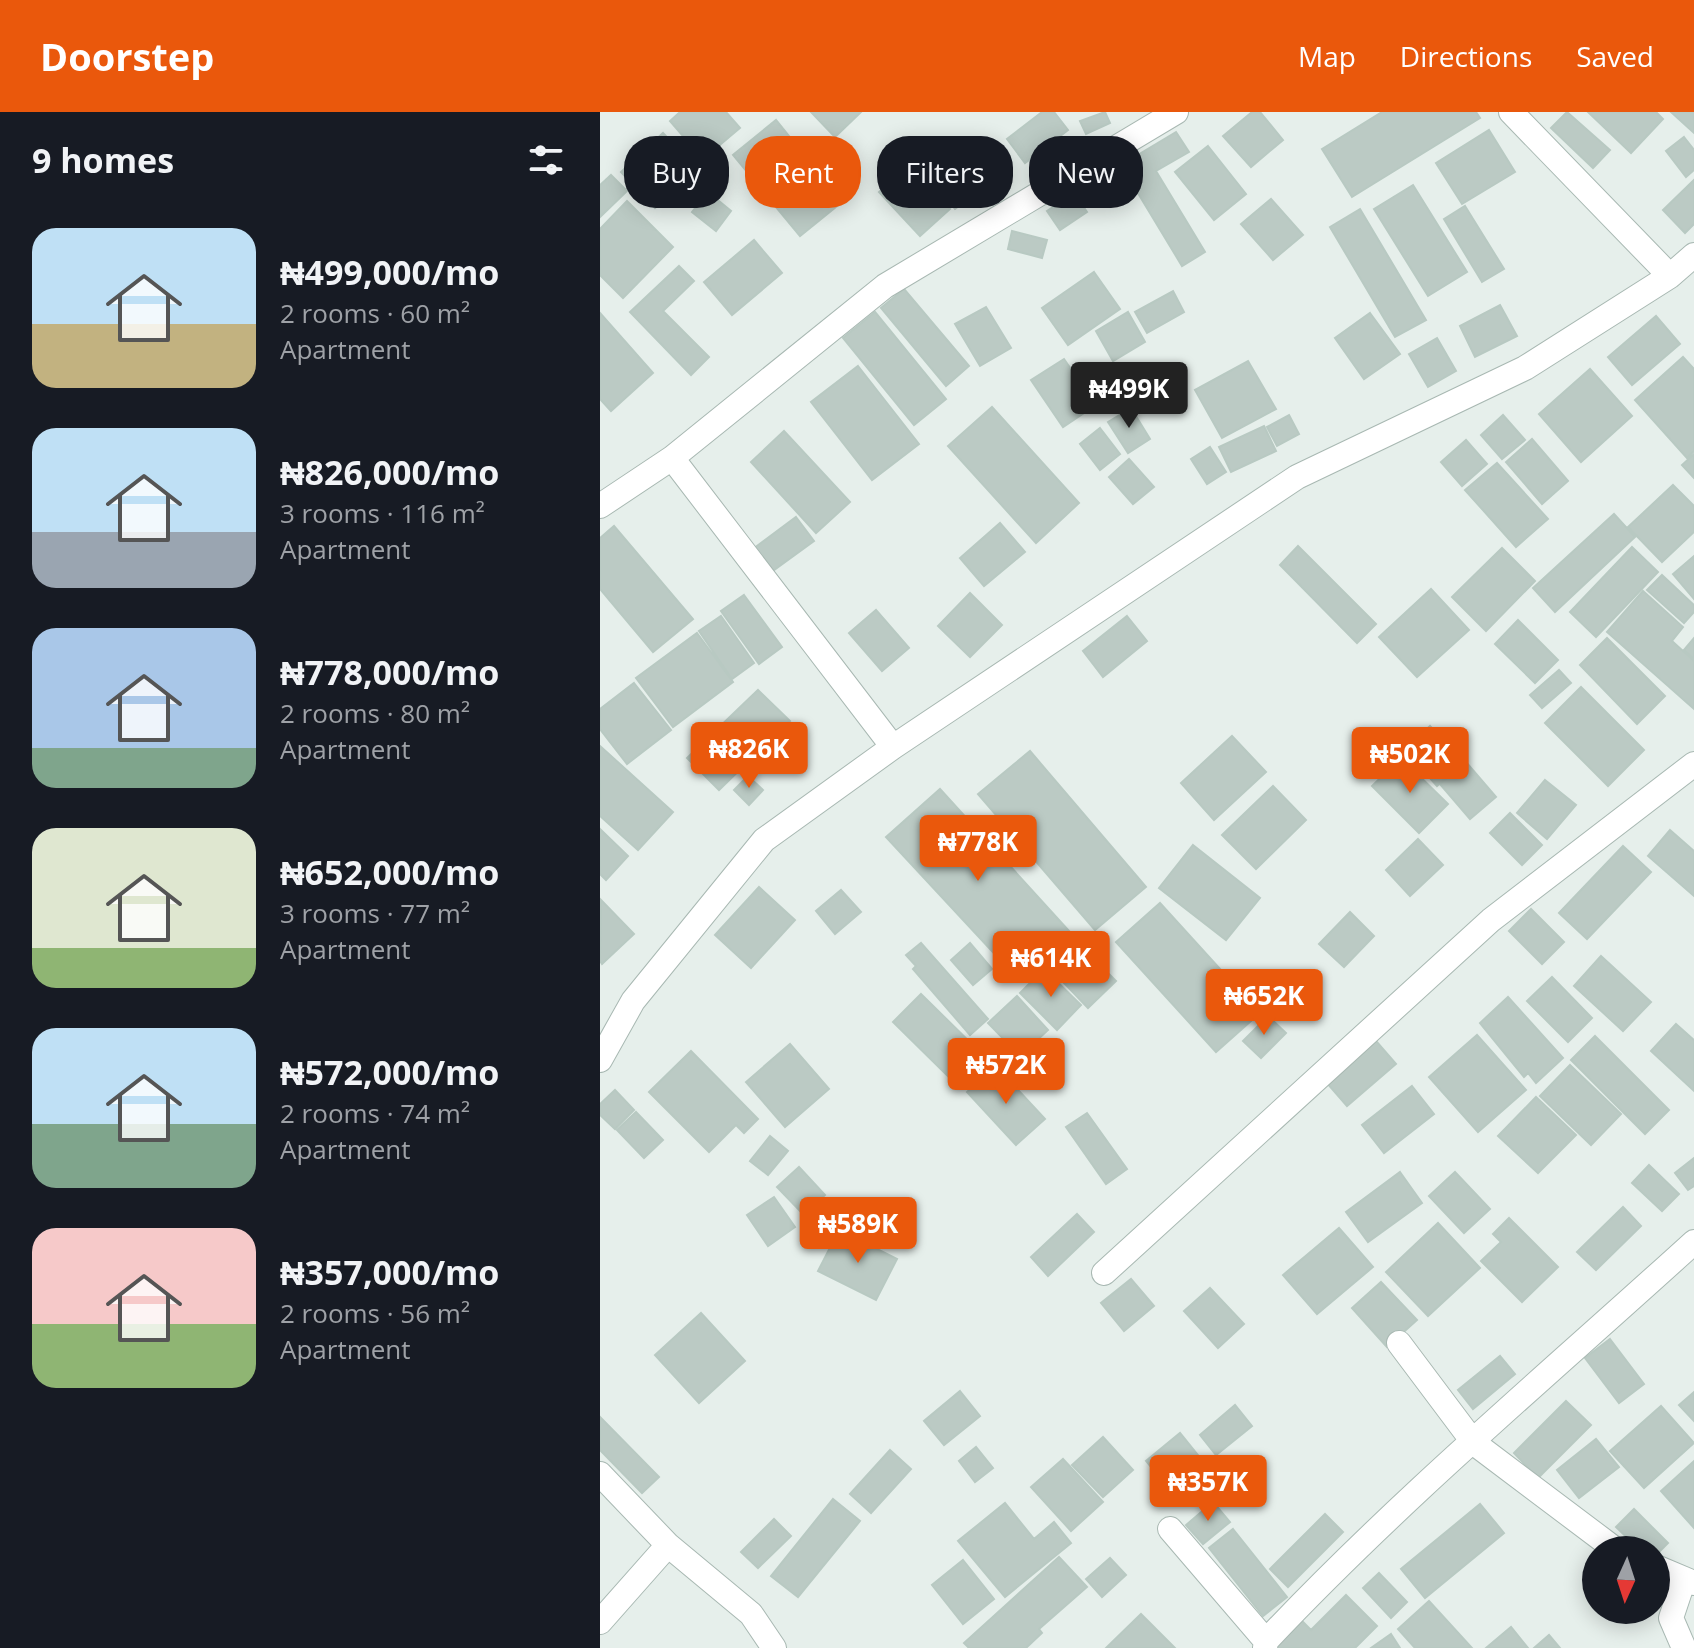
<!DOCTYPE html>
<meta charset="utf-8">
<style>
body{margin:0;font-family:"Open Sans",sans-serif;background:#20242c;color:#f1f3f6;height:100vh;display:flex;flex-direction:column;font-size:30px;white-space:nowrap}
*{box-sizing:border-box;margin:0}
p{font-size:26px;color:#9ea1a6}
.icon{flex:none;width:44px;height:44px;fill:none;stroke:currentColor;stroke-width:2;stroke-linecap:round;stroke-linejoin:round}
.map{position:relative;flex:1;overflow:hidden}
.sheet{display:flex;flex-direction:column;background:#171b24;width:600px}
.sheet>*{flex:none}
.hud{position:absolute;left:24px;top:24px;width:760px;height:72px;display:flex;gap:16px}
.needle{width:52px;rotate:183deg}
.controls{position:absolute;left:982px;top:1424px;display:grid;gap:16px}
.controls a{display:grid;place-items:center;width:88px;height:88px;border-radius:50%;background:#171b24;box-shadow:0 4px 20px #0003;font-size:40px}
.price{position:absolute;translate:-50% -68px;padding:0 18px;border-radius:8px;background:#ea580c;color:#fff;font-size:26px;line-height:52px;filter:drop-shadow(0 2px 4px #0008)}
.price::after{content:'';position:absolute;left:50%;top:48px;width:24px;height:18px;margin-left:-12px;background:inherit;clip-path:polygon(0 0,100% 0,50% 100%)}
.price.on{background:#222;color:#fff}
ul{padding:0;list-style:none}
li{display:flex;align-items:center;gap:24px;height:200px;padding:0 32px}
li span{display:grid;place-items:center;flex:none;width:224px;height:160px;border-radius:24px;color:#555}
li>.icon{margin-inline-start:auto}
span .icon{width:96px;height:96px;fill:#fffc;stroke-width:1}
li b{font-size:34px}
h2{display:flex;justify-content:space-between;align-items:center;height:96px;padding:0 32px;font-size:34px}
.pill{padding:0 28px;border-radius:32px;background:#171b24;box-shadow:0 4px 20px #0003;font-size:28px;line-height:72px}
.pill.on{background:#ea580c;color:#fff}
header{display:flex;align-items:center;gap:48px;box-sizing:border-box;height:112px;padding:0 40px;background:#ea580c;color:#fff}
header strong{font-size:38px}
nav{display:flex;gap:44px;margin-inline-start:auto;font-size:28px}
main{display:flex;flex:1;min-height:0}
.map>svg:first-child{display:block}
</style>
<header>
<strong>Doorstep</strong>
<nav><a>Map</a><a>Directions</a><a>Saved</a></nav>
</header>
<main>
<section class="sheet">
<h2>9 homes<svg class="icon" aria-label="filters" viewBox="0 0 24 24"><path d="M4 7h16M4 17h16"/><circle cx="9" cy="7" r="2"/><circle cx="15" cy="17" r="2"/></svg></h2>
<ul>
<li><span style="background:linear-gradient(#bfe0f5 60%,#c2b280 0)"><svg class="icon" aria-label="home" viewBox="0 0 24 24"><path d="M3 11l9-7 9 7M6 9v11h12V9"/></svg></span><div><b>₦499,000/mo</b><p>2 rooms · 60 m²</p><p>Apartment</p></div></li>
<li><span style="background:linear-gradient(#bfe0f5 65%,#9aa5b1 0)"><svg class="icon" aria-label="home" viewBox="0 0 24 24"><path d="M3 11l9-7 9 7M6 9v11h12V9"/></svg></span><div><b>₦826,000/mo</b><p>3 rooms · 116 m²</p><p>Apartment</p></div></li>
<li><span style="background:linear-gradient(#a9c7e8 75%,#7fa58c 0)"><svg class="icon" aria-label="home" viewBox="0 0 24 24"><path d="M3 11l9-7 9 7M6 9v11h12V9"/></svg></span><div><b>₦778,000/mo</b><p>2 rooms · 80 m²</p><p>Apartment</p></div></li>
<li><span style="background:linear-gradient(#dfe7d0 75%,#8fb573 0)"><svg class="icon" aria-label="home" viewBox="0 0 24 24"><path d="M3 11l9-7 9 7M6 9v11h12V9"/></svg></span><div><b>₦652,000/mo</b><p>3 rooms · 77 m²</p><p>Apartment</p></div></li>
<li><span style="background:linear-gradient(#bfe0f5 60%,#7fa58c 0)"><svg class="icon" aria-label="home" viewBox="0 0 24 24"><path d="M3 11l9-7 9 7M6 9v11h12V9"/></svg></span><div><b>₦572,000/mo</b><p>2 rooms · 74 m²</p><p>Apartment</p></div></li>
<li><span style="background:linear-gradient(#f6c9c9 60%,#8fb573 0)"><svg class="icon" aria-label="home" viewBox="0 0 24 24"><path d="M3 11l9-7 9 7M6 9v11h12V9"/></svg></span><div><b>₦357,000/mo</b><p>2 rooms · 56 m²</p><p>Apartment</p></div></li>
</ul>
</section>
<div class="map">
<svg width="1094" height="1536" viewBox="0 0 1094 1536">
<rect width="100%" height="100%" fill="#e6efeb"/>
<path fill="#bbcac4" stroke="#b8c9c2" stroke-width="2" d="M80,0h46l14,16 -37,31 -33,-38z
M211,0h50l-26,25z
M442,0h12l14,18 -43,33 -18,-24z
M505,0l5,11 -24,11 -6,-13z
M652,0h8l23,28 -32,27 -28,-31z
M782,0h94l4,6 -128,79 -30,-48z
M967,0l43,38 -17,18 -42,-40z
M988,0h68l7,7 -32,34z
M1071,0h23v21z
M176,8l66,82 -42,34 -67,-81z
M889,18l26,42 -53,32 -26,-41z
M576,20l13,20 -33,19 49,81 -23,14 -61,-101z
M63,21l34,36 -42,39 -34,-36z
M1084,25l10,13v20l-8,7 -20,-26z
M608,34l38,48 -32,26 -39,-48z
M308,53l42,44 -30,27 -41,-44z
M364,56l17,22 -26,19 -17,-21z
M11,63l16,16 -27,26v-32z
M1094,68v44l-9,9 -22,-23z
M813,73l54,87 -39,24 -54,-87z
M108,80l23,19 -15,20 -24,-19z
M474,81l13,19 -27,18 -13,-19z
M671,87l32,36 -30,25 -32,-36z
M27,89l46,46 -50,51 -23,-23v-46z
M865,94l39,63 -22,13 -38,-63z
M760,97l66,111 -31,17 -65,-110z
M412,119l35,9 -5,18 -34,-9z
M154,128l28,33 -50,42 -28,-33z
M79,154l15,15 -31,30 46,46 -18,18 -61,-63z
M494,160l26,37 -52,36 -26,-37z
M304,177l65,77 -23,20 -65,-78z
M573,179l11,21 -37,21 -12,-21z
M900,193l17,31 -42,21 -15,-31z
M386,195l25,41 -31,18 -25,-42z
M275,200l71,87 -32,26 -71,-87z
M528,200l17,30 -32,19 -17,-30z
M0,201l53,60 -42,38 -11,-12z
M770,201l30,41 -36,25 -29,-41z
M1056,204l24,28 -48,41 -24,-28z
M837,226l19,33 -28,16 -19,-33z
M1083,245l11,12v82l-7,7 -52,-58z
M464,247l32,46 -33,22 -32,-47z
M648,249l28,48 -54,29 -27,-48z
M258,254l61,78 -47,36 -61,-78z
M990,257l42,47 -51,46 -42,-48z
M392,295l87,96 -43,40 -88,-97z
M531,296l19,31 -22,14 -20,-31z
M689,303l10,19 -22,12 -10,-19z
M903,303l22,25 -23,19 -21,-24z
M664,314l12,25 -45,21 -12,-25z
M500,316l20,26 -20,16 -20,-26z
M184,319l66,71 -34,31 -65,-71z
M932,327l36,42 -26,23 -36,-42z
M866,328l21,24 -25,22 -21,-24z
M610,335l16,25 -19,12 -16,-25z
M1094,342v24l-12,-13z
M529,347l25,28 -21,17 -24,-27z
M897,351l51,56 -32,28 -51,-57z
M1073,373l21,21v26l-32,30 -34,-35z
M1014,402l21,23 -80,75 -22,-24z
M196,405l18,24 -51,37 -18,-23z
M400,411l25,29 -41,34 -24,-28z
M14,414l79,93 -40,33 -53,-63v-51z
M698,434l78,78 -19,19 -77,-78z
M1032,435l26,25 -62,65 -26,-25z
M902,436l33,33 -49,50 -34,-34z
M1094,444v43l-21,-25z
M1062,463l32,30v7l-10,11 -37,-33z
M831,477l38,41 -52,47 -38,-40z
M1043,479l40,36 -11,14 22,20v48l-87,-77z
M370,481l32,32 -32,32 -32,-31z
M144,483l38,52 -23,17 -38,-53z
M276,498l33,38 -27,23 -33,-38z
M121,504l33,47 -22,16 -33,-48z
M527,504l20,25 -44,36 -20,-26z
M918,508l40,40 -23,23 -40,-39z
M97,521l36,49 -60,45 -37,-49z
M1007,526l58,58 -28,28 -57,-59z
M1094,526v21l-10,-9z
M959,558l12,13 -29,25 -12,-13z
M34,571l37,47 -44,34 -27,-35v-20z
M981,575l63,63 -36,36 -63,-63z
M158,578l32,31 -71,69 -32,-32z
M830,614l33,36 -26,24 -32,-36z
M632,624l34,36 -52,48 -33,-37z
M0,634l73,66 -35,38 -38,-34z
M430,639l116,136 -51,43 -117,-136z
M801,646l47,46 -29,29 -47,-47z
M866,650l30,35 -26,22 -30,-35z
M148,664l15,14 -14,15 -15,-15z
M945,668l31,25 -29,34 -30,-26z
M673,674l33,34 -50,49 -34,-34z
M340,677l129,142 -52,47 -131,-141z
M910,701l32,32 -20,20 -32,-32z
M0,717l28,27 -22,24 -6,-6z
M1070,718l24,21v45l-46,-40z
M818,727l25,26 -33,31 -24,-26z
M593,733l67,53 -34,42 -67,-52z
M1023,734l28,26 -64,67 -28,-26z
M159,775l36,33 -44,48 -36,-33z
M241,778l20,22 -26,22 -19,-23z
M1,788l33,34 -32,30 -2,-3z
M560,791l100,110 -44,39 -100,-110z
M931,797l33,33 -22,22 -33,-33z
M750,800l24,24 -30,31 -25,-23z
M473,826l43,43 -28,27 -42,-44z
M321,831l67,76 -18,16 -57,-66 3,-3 -10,-11z
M370,831l22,26 -19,16 -22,-25z
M1001,844l50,46 -28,29 -49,-45z
M444,857l37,36 -24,25 -37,-37z
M952,865l40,41 -24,24 -41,-41z
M321,882l63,62 -28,28 -63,-62z
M417,884l31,34 -28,26 -32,-33z
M908,885l55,61 -27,25 -8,-10 -4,4 -44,-54z
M668,904l18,17 -25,25 -18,-17z
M1076,912l18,16v51l-43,-40z
M877,923l49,55 -48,42 -49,-55z
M995,924l74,74 -24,24 -74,-74z
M776,929l20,23 -49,42 -20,-23z
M190,932l39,45 -44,38 -39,-45z
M91,939l67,68 -14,14 -8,-8 -27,27 -60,-60z
M970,953l51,49 -30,31 -51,-49z
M396,954l49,53 -29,26 -49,-53z
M812,974l22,28 -50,39 -22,-28z
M15,978l19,20 -19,19 -15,-14v-11z
M936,985l40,38 -38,38 -40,-37z
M36,1000l27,28 -19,18 -27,-28z
M487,1001l40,56 -21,15 -40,-57z
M170,1024l18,15 -20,24 -18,-14z
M1094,1046v28l-6,4 -13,-17z
M1049,1053l30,29 -17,17 -30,-28z
M199,1055l26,28 -21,20 -27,-28z
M800,1060l22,31 -54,39 -22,-30z
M855,1060l35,37 -26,24 -35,-37z
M174,1085l21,30 -27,19 -21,-31z
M1023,1095l18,19 -45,44 -19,-18z
M477,1102l17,18 -46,44 -17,-19z
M909,1106l49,49 -36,35 -41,-41 20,-19 -8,-8z
M838,1111l42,45 -52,48 -42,-44z
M739,1116l34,39 -56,47 -34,-39z
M239,1118l58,29 -21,41 -58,-29z
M531,1167l23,27 -30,25 -23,-28z
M781,1170l36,38 -30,27 -35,-39z
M610,1176l34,36 -26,24 -34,-37z
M101,1201l44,48 -46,42 -44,-48z
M1010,1227l34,45 -25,19 -34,-45z
M900,1244l15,18 -42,35 -15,-19z
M360,1279l20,25 -36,29 -20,-24z
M1094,1280v29l-15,-16z
M966,1289l25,24 -53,53 -24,-25z
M635,1293l17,21 -36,29 -16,-20z
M1061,1294l33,37 -50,45 -34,-37z
M0,1305l59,60 -17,16 -42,-43z
M580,1321l26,32 -34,27 -26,-31z
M503,1325l30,33 -30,27 -31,-32z
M996,1327l23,28 -40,31 -22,-28z
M376,1335l17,21 -18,14 -16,-21z
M290,1338l21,19 -40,44 -21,-19z
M463,1347l40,43 -32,29 -40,-44z
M1094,1349v67l-33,-37z
M233,1387l27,22 -62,76 -27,-21z
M613,1390l17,20 -27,22 -17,-19z
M405,1391l29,36 20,-17 17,21 -66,54 -47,-56z
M880,1392l24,29 -79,65 -24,-29z
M1034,1397l34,34 -12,12v-5h-16l-24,-23z
M725,1402l18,18 -55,55 -18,-18z
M174,1407l17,17 -33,32 -17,-16z
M633,1417l54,68 -24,19 -54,-68z
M459,1445l28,30 -48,42 3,4 -16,15h-57l-5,-5z
M510,1446l16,17 -24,22 -16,-18z
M363,1448l31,39 -31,25 -31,-39z
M779,1461l28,29 -16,16 -28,-30z
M746,1483l31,31 -22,22h-77l-3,-3 25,-26 11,11z
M829,1489l43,47h-57l-17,-19z
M541,1502l34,34h-69z
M911,1515l17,21h-42z
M791,1522l9,14h-29z
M949,1523l11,13h-26z"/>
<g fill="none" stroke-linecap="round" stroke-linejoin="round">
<defs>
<path id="minor" d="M911,0l159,164
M72,346l221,289
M0,394l72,-48 213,-172 291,-174
M0,948l33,-59 131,-161 129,-93 404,-270 228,-109 145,-92 24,-21
M504,1161l387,-353 203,-156
M799,1231l75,100 142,107
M0,1362l68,71 83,69 23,34
M570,1417l96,112
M1056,1455l38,16
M1084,1467l-13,39 13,30
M0,1510l68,-77
M665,1536l1,-7c134,-142 283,-267 428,-399"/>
</defs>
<use href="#minor" stroke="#a8b8b2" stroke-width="26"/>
<use href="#minor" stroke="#fff" stroke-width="24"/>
</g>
</svg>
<div class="controls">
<a><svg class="needle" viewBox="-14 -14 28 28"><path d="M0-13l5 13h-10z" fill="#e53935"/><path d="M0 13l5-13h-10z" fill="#9ea1a6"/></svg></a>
</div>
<b class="price on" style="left:529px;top:318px">₦499K</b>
<b class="price" style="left:149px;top:678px">₦826K</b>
<b class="price" style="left:810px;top:683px">₦502K</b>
<b class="price" style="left:378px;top:771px">₦778K</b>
<b class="price" style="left:451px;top:887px">₦614K</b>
<b class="price" style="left:664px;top:925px">₦652K</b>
<b class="price" style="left:406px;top:994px">₦572K</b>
<b class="price" style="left:258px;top:1153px">₦589K</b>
<b class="price" style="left:608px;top:1411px">₦357K</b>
<div class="hud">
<a class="pill">Buy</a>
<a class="pill on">Rent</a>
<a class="pill">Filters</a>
<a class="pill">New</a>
</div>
</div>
</main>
